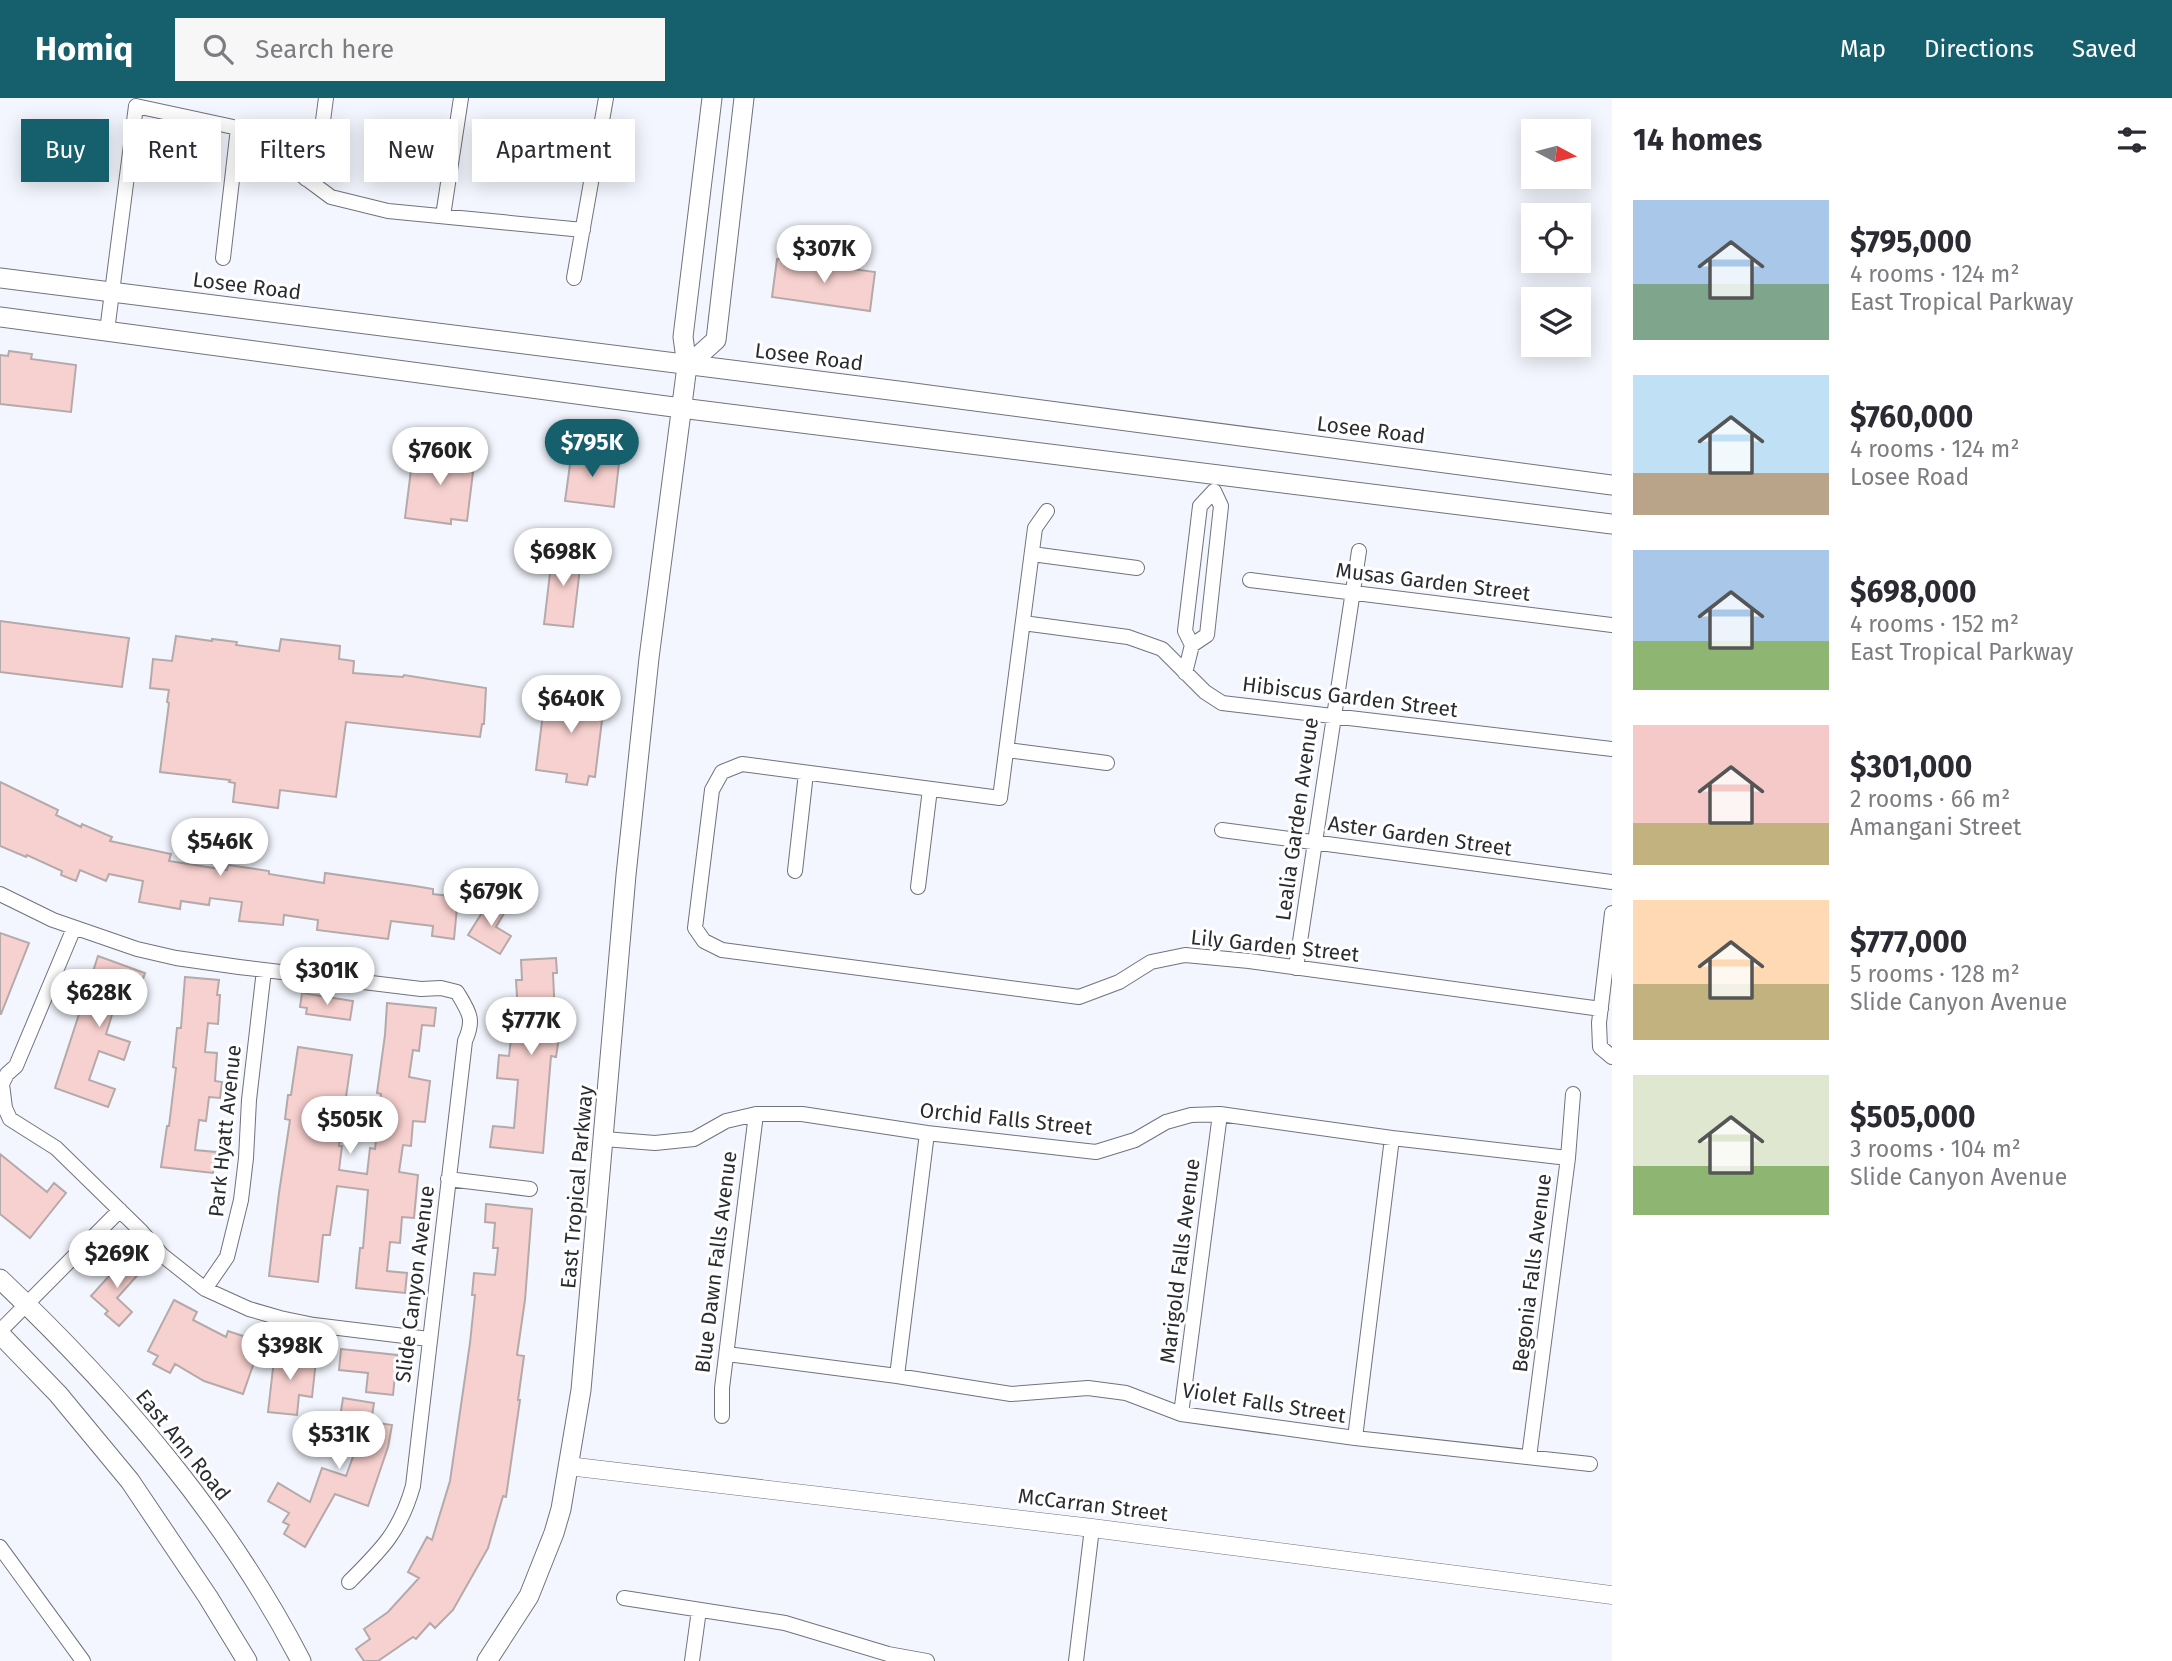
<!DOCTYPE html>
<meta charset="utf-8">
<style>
body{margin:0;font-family:"Fira Sans",sans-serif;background:#f7f7f7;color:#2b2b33;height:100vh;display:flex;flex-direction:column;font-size:26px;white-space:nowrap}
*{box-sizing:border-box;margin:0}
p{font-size:23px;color:#7c7c81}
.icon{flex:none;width:38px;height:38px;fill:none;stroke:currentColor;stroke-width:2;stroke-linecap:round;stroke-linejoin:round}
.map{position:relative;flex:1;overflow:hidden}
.details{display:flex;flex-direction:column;background:#fff;width:560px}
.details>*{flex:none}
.banner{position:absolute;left:21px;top:21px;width:665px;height:63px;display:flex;gap:14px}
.needle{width:46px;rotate:97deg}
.controls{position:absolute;left:1521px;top:21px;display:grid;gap:14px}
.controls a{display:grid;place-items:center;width:70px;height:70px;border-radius:0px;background:#fff;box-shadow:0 4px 18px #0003;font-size:35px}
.price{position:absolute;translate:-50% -60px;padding:0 16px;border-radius:24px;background:#fff;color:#222;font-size:23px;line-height:46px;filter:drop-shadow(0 2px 4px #0008)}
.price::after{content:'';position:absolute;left:50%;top:42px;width:21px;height:16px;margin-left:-10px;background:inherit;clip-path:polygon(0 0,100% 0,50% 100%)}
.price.selected{background:#16606e;color:#fff}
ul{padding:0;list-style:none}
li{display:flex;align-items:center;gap:21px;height:175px;padding:0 21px}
li span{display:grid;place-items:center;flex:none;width:196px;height:140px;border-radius:0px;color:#555}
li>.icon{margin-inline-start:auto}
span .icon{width:84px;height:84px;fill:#fffc;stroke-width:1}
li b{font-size:30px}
h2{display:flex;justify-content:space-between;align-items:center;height:84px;padding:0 21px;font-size:30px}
.tag{padding:0 24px;border-radius:0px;background:#fff;box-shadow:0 4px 18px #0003;font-size:24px;line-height:63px}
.tag.selected{background:#16606e;color:#fff}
header{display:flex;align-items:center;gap:42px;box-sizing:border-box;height:98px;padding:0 35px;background:#16606e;color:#fff}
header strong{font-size:33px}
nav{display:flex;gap:38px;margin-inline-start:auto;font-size:24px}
.search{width:490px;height:63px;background:#f7f7f7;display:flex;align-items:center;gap:18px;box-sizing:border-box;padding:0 24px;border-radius:0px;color:#7c7c81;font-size:26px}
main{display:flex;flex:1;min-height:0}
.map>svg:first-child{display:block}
</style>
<header>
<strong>Homiq</strong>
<div class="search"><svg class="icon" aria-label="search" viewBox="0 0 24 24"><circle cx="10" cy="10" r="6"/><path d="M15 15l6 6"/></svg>Search here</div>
<nav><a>Map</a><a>Directions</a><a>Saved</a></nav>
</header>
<main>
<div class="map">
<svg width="1612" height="1563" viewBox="0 0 1612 1563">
<rect width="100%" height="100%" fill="#f3f6fe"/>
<path fill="#f7d1cf" stroke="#b5a9a9" stroke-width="2" d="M777,161l98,13 -5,39 -98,-14z
M9,253l23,3 -1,5 45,6 -5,47 -71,-8v-49l8,1z
M420,347l20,2 -1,5 36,4 -8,65 -16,-2v5l-46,-6 6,-48h6z
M572,352l32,3 -1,8 16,2 -5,44 -49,-6z
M553,450l29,3 -9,76 -29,-3z
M0,523l129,17 -7,49 -122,-15z
M176,538l36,5v-2l25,3 -1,3 43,6 2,-12 59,7 -1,13 15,2 -1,12 50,4 1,-2 82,13 -2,36h-2l-2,13 -134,-15 -10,75 -56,-7 -2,18 -45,-6 2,-19 -6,-1 1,-2 -70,-8 9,-69 -2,-1 2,-12 -19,-2 3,-29 19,2z
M546,591l59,7 -10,81 -6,-1 -2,9 -21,-3 1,-8 -31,-4z
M0,684l58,28 -2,5 25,12 1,-3 30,13 -2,4 61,13 -2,7 58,9 1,-5 41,6v3l55,9 1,-10 90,13 18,3v5l25,3 -4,42 -22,-3 1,-10 -42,-5 -3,18 -71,-9 1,-10 -34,-5 -1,10 -44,-4 3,-19 -32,-4 -1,7 -28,-4 -1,8 -41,-7 4,-21 -34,-7 -3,7 -26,-11 -4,11 -15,-6 1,-4 -35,-16 -1,2 -26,-11z
M490,802l16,10 -10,17 15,9 -11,18 -32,-19z
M0,835l29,10 -28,71h-1z
M98,858l47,17 -13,38 -17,-6 -9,29 24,8 -6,18 -25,-9 -10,29 26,9 -7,18 -53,-19z
M556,860l1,15h-4l2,44 7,1 -6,39 -5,-1 -8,97 -53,-6 3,-21 21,2 4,-48 -21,-2 2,-23 10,1 5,-44 4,1 -2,-33h6l-1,-20z
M185,879l34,3 -2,15h3l-2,29 -10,-1 -3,29 12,1 -2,28 7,1 -2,16 -11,-1 -3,24 -7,-1 -4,30 21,2 -3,21 -52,-6 6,-41h2l7,-58 -3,-1 4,-39h4z
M302,895l51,8 -3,19 -44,-6 1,-6 -7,-1z
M387,905l49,5 -2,18 -12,-1 -3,26 -6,-1 -4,27 21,4 -5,41 -12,-1 -2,25 -8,-1 -4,27 19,3 -4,43 -12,-1 -2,26 -10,-1 -3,29 20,2 -2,20 -49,-5 4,-40h3l5,-58 -31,-4 -7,49h-7l-5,47 -49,-6 10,-83 11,-73 -5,-1 3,-24h3l7,-48 54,8 -13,91h3l-3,24 28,4 3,-26 5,1 6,-55 -4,-1 8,-58z
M0,1056l47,38 7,-9 12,10 -36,45 -30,-24z
M486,1106l46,5 -7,91 -8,55 7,1 -6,44h2l-14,97 -3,-1 -15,52 -35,62 -18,18 -5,-5 -14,16 -3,-2 -35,24h-14l-8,-12 14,-10 -6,-10 24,-17 31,-34 -11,-6 19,-35 5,3 18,-59 20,-138 5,-48h-3l2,-22 21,2 3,-27h-5l2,-25 -10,-1z
M128,1157l15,14 -26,29 15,14 -13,14 -14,-12 3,-3 -17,-15z
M174,1202l23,12 -4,8 33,17 2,-6 33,11 -18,52 -39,-13 -29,-17 -5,9 -17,-9 5,-8 -10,-5z
M341,1251l56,6 -4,40 -27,-3 2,-19 -29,-3z
M275,1253l24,3v4l17,2 -4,37 -13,-2 -2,20 -29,-3z
M343,1300l31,5 -3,19 21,3 -4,22 -20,59 -33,-12 -30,53 -21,-13 5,-9 -6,-3 6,-9 -21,-12 10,-18 32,19 12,-34 24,8 12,-33 -29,-7 3,-19 8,1z"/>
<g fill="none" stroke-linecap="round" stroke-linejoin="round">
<defs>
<path id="minor" d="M306,81l16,-51 4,-30
M443,118l18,-118
M223,160l15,-130
M574,180l32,-180
M107,233l29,-225 102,22 93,69 57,14 195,19
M1047,413l-12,17 -35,270 -258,-34 -20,8 -10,18 -17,138 9,13 18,9 357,47 40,-15 32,-20 34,-7 64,6 352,48
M1032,456l105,14
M1250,482l362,45
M1023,525l105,14 34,12 43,43 17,11 390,46
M1185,575l7,-28 -7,-14 15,-125 14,-15 7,15 -14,129 -15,10
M1007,652l100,13
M1222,732l390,52
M795,773l11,-98
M918,789l12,-98
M0,796l53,26 84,29 39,9 63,9 182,22 20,-1 16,4c12,20 18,27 8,49l-52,445c-13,46 -32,64 -64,96
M1612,815l-13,110 1,24 12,10
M74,830l-58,138 -9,8 -5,10 3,24 5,11 46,29 85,83 21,24 43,34 44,20 31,9 34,7 115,14
M1296,870l63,-417
M604,1041l51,4 39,-4 32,-18 30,-7h46l125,19 169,19 39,-12 31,-18 25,-7 29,-1 172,24 176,20
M448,1081l82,10
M205,1191l22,-32 14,-57 5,-42 3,-58 15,-130
M0,1233l120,-121
M727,1256l170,22 114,18 77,-6 38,5 55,21 174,24 235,26
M897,1278l30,-243
M1181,1316l39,-300
M722,1318v-28l34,-274
M1355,1340l37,-300
M1529,1359l39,-299 5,-64
M0,1449l83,114
M624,1500l161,25 103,31 39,7
M692,1563l7,-51
M1076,1563l16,-133"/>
<path id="tertiary" d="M568,1368l524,62 520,67"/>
<path id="secondary" d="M0,180l906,114 706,93
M0,219l681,91 931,116
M687,268l29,-26 28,-242
M0,1181c118,112 226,237 301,382
M0,1236l58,60 72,87 78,116 39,64
M487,1563l42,-65 25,-63 7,-24 20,-119 45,-515 23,-217 38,-292 -4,-29 29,-239"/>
</defs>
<use href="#minor" stroke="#70737b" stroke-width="16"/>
<use href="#tertiary" stroke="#70737b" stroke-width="19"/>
<use href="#secondary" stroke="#70737b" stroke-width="21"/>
<use href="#minor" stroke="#fff" stroke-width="14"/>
<use href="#tertiary" stroke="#fff" stroke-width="18"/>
<use href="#secondary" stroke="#fff" stroke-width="19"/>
</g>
<g text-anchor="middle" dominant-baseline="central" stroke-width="6" stroke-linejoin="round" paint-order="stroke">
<g font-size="21" fill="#2b2c30" stroke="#fff">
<text transform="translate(247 188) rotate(7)">Losee Road</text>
<text transform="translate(809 259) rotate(7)">Losee Road</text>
<text transform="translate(1371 332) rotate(7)">Losee Road</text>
<text transform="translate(1433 484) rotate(7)">Musas Garden Street</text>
<text transform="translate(1350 599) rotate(7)">Hibiscus Garden Street</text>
<text transform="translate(1297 721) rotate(-82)">Lealia Garden Avenue</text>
<text transform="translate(1420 738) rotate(8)">Aster Garden Street</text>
<text transform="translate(1275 848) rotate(6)">Lily Garden Street</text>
<text transform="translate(1006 1021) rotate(6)">Orchid Falls Street</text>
<text transform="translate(225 1033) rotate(-84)">Park Hyatt Avenue</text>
<text transform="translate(577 1089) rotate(-85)">East Tropical Parkway</text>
<text transform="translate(1180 1163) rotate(-83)">Marigold Falls Avenue</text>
<text transform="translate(716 1164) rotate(-83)">Blue Dawn Falls Avenue</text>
<text transform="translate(1532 1175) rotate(-83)">Begonia Falls Avenue</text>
<text transform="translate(415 1186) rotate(-83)">Slide Canyon Avenue</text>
<text transform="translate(1264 1305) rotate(9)">Violet Falls Street</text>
<text transform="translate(183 1347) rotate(51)">East Ann Road</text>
<text transform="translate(1093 1407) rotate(7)">McCarran Street</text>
</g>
</g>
</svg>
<div class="controls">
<a><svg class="needle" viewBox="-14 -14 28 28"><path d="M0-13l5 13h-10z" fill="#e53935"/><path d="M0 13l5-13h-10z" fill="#7c7c81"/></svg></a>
<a><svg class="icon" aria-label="locate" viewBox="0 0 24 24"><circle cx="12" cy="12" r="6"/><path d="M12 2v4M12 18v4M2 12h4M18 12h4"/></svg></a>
<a><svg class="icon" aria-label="layers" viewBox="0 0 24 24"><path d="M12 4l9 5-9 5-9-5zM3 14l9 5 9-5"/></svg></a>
</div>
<b class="price" style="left:824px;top:187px">$307K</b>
<b class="price selected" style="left:592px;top:381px">$795K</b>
<b class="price" style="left:440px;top:389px">$760K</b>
<b class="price" style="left:563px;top:490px">$698K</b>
<b class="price" style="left:571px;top:637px">$640K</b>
<b class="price" style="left:220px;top:780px">$546K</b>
<b class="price" style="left:491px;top:830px">$679K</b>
<b class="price" style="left:327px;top:909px">$301K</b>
<b class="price" style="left:99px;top:931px">$628K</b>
<b class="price" style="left:531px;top:959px">$777K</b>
<b class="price" style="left:350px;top:1058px">$505K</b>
<b class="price" style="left:117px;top:1192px">$269K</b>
<b class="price" style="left:290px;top:1284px">$398K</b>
<b class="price" style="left:339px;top:1373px">$531K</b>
<div class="banner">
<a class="tag selected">Buy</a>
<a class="tag">Rent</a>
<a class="tag">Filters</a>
<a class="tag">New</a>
<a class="tag">Apartment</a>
</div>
</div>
<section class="details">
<h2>14 homes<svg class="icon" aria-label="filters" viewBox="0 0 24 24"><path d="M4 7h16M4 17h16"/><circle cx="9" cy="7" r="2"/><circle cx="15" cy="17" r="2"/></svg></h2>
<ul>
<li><span style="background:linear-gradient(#a9c7e8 60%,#7fa58c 0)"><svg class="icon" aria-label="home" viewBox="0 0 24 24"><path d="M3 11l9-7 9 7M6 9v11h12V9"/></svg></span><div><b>$795,000</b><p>4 rooms · 124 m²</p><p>East Tropical Parkway</p></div></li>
<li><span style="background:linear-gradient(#bfe0f5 70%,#b9a48a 0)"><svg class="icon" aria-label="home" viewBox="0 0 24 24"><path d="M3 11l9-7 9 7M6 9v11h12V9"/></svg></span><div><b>$760,000</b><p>4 rooms · 124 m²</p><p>Losee Road</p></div></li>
<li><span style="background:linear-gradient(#a9c7e8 65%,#8fb573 0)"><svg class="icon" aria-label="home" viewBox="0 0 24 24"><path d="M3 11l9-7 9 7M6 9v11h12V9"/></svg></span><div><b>$698,000</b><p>4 rooms · 152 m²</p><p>East Tropical Parkway</p></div></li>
<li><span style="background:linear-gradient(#f6c9c9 70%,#c2b280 0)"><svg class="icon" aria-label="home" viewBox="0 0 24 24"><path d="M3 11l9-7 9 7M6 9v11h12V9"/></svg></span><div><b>$301,000</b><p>2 rooms · 66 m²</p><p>Amangani Street</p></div></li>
<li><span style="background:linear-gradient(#ffd9b3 60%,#c2b280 0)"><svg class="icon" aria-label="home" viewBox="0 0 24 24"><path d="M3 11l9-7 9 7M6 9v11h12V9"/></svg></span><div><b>$777,000</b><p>5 rooms · 128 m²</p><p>Slide Canyon Avenue</p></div></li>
<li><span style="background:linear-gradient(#dfe7d0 65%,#8fb573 0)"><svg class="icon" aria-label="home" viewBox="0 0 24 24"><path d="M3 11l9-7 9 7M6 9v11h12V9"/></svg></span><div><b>$505,000</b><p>3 rooms · 104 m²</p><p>Slide Canyon Avenue</p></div></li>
</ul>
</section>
</main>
